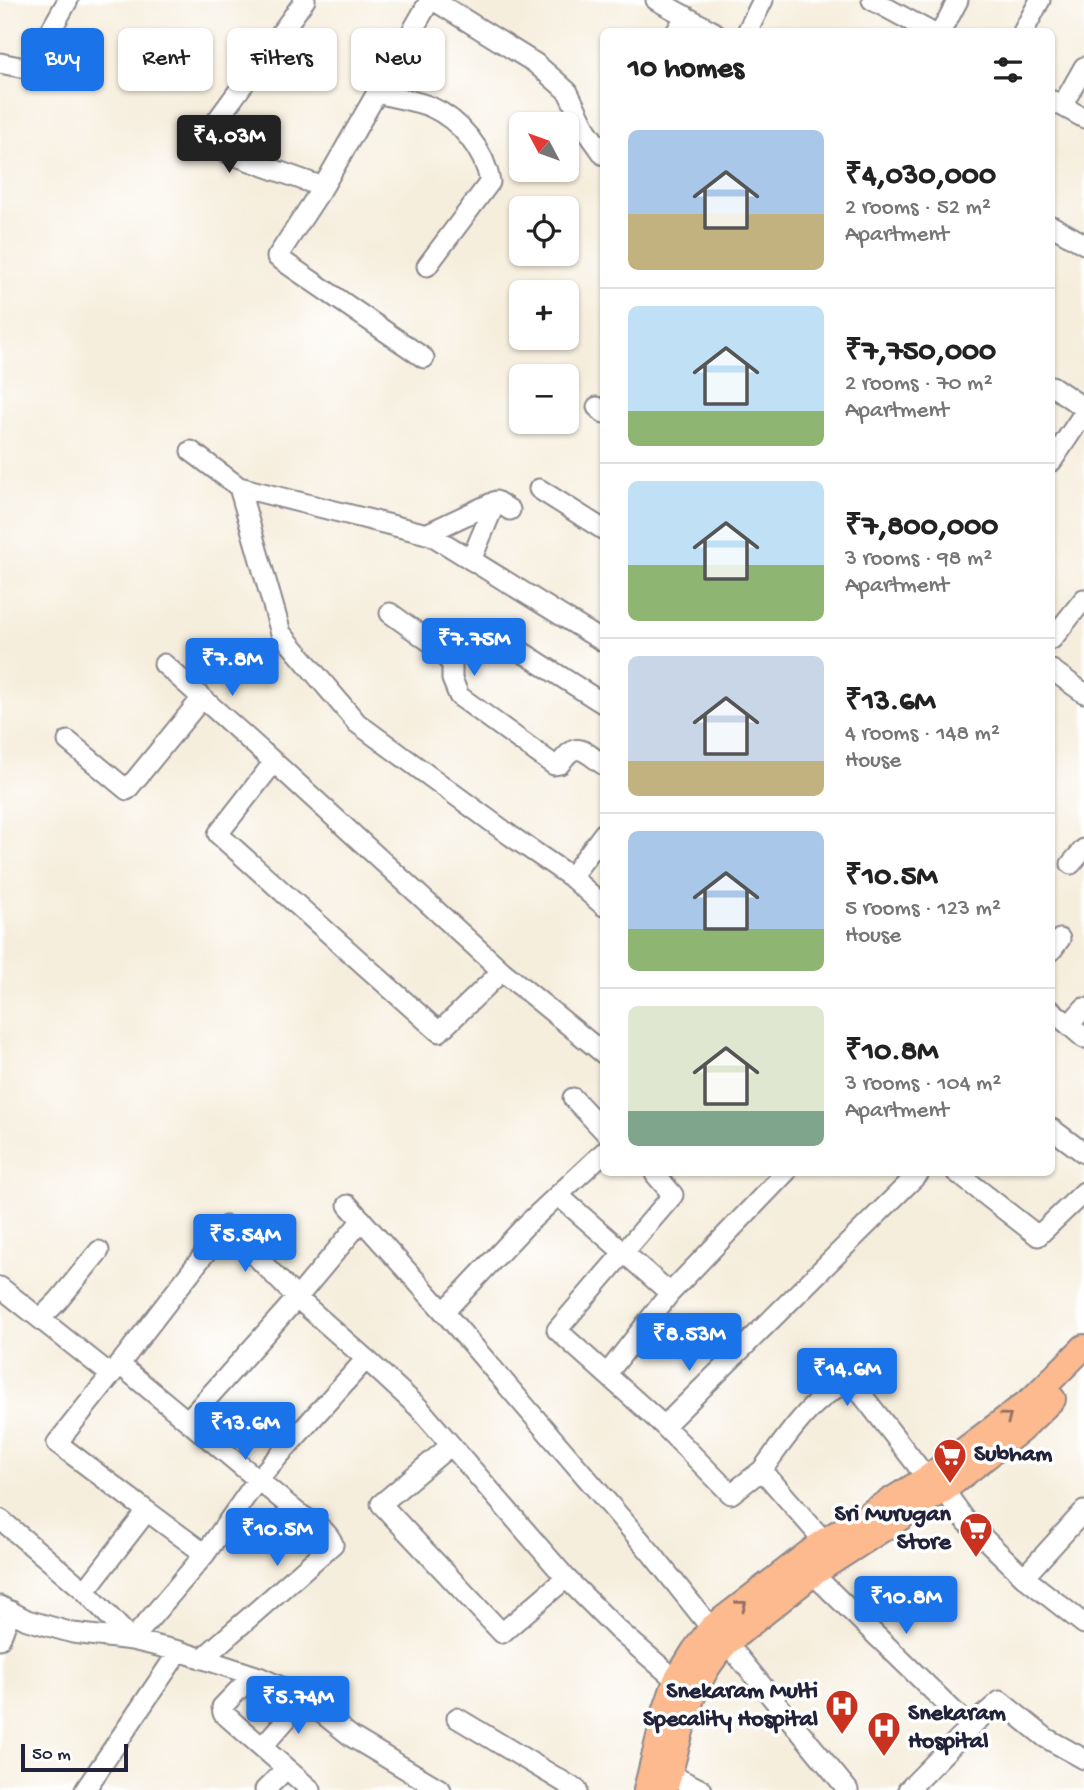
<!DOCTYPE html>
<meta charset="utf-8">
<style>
body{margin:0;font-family:"Gochi Hand",sans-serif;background:#f6f6f6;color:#222;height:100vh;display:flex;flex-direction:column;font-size:26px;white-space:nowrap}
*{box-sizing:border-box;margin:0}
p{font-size:23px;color:#767676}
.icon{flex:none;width:38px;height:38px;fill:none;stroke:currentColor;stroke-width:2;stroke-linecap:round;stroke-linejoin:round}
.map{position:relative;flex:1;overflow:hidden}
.panel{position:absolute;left:600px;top:28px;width:455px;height:1148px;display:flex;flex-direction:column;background:#fff;border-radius:10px;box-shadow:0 2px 5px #0004}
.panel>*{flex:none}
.top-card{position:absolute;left:21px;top:28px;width:474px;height:63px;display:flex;gap:14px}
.needle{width:46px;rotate:311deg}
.fabs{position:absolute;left:509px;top:112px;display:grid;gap:14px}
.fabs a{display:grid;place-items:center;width:70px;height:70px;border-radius:10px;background:#fff;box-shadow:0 2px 5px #0004;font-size:35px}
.scale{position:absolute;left:21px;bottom:18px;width:107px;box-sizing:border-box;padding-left:7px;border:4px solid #22223b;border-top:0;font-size:19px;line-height:24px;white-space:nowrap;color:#22223b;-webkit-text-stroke:5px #fff;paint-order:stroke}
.price{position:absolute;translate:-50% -60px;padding:0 16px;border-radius:7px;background:#1a73e8;color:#fff;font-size:23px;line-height:46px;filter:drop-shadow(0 2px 4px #0008)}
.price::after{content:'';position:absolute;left:50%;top:42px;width:21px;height:16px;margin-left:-10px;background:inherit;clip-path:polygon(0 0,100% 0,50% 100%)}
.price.selected{background:#222;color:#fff}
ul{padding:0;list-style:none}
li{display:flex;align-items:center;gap:21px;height:175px;padding:0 28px}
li+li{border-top:2px solid #e0e0e0}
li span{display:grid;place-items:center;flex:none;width:196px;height:140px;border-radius:10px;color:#555}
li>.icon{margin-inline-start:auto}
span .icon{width:84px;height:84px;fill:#fffc;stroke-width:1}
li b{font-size:30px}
h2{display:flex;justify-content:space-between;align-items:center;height:84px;padding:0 28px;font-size:30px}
.pill{padding:0 24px;border-radius:10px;background:#fff;box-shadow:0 2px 5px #0004;font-size:24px;line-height:63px}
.pill.selected{background:#1a73e8;color:#fff}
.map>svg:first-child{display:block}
</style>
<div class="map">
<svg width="1084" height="1790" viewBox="0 0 1084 1790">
<rect width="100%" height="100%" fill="#fff"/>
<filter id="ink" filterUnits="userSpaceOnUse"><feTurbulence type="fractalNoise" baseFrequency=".0143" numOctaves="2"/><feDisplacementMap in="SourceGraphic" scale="14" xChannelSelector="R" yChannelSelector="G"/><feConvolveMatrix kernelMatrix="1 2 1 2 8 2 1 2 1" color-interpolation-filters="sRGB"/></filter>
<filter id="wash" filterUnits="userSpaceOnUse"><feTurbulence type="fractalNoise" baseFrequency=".00686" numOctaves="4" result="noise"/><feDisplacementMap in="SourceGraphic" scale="28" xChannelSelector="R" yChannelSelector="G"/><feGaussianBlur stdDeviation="1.57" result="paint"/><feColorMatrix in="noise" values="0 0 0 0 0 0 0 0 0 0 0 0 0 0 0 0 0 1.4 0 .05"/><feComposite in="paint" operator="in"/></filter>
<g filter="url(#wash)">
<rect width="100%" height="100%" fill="#f6eedd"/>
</g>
<g filter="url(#ink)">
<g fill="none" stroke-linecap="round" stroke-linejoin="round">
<defs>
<path id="minor" d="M305,0l-98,134 12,16 104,37
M433,0l102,63 22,19 11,10 19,39 17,24
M656,0l58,32
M872,0l59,32
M676,32l10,-16
M747,32l16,-32
M941,32l17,-32
M1023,32l17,-32
M0,63l29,6 39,-69
M377,93c17,5 38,7 54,14 29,13 54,44 59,75l-63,84
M1053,101l31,17
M1062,106l22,-39
M1052,226l32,18
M424,358l-147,-101 46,-70 107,-187
M1052,386l32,22
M597,407l7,6
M191,451l48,36 192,48 173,107
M1052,461l32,-48
M239,487l42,146 76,90 154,113 60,41 33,29
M539,489l65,41
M426,534l70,-33 14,9
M471,560l25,-59
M390,613l43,31 19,20v15l7,17 95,69 6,-1c17,-25 23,-13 44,1
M1052,639l32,-40
M511,645l93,59
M164,664l110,98
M1052,670l32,23
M68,741l59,49 75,-92
M1071,864l13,-15
M571,877l33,-44
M1052,950l8,-11
M502,971l-63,61 -221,-198 56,-72 228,209 102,83
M1084,1008l-15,17 15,13
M1052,1011l17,14
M573,1098l31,33
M1052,1129l32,24
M956,1172l82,64 46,-44
M655,1174l18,21 -116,135 107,96
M559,1196l111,97 116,-121
M348,1205l96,107 208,242 59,74
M0,1287l111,88 -54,68 90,68 -62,80
M444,1312l82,-87 78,-73
M41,1318l17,-17 41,-50
M366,1359l53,49 32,37
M119,1364l179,149c13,8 30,17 35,31l-131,115
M112,1374l114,-148 71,72 65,-78
M607,1374l63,-81
M762,1470c22,-29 53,-79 90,-88l75,96
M944,1490l23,32 57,55 60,-66
M147,1511l58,43
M0,1519l85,72 47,49 73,-86 53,-75 108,-120 -69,-61 -109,122
M824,1541l-62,-71 -31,24 -67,-68 256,-254
M813,1574l157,153
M1024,1577l60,47
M566,1578l-64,55 -121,-129 70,-59 115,133 52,52 58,50
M0,1606l27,14 46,13 59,7 47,11 80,26 40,18 53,42 89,53
M0,1639l11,-28
M727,1643l121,147
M253,1675l-31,32 1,6 88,77
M457,1718l120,72
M262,1747l42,-48
M669,1774l33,16
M85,1790l94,-139
M265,1790l21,-21
M908,1790l62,-63 30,-26 46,37 38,21"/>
<path id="major" d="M646,1790l19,-78 11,-32 18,-29 17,-23 113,-87 103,-63 106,-80 51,-51
M665,1790c15,-51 23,-108 62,-147l86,-69 131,-84 77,-60 32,-31"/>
</defs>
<use href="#minor" stroke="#8c888c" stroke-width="23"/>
<use href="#major" stroke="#8c888c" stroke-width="28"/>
<use href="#minor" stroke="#fff" stroke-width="19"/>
<use href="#major" stroke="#fcba8e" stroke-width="24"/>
</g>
<defs><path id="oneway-chevron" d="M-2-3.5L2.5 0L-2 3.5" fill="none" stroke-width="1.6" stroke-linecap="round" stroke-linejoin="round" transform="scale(1.75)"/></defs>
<g stroke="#8f6e64">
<use href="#oneway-chevron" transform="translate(1007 1417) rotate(-37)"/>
<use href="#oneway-chevron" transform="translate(742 1605) rotate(-38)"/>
</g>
</g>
<defs>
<symbol id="supermarket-pin" viewBox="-11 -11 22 30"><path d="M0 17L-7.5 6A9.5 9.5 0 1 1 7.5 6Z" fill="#c8321e" stroke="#fff"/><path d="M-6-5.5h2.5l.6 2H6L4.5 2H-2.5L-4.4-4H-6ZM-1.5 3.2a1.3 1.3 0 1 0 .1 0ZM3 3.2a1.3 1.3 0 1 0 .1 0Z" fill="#fff"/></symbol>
<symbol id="hospital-pin" viewBox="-11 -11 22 30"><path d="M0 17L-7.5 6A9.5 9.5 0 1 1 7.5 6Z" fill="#c8321e" stroke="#fff"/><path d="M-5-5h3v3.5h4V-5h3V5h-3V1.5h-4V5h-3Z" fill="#fff"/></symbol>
</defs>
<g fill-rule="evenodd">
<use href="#supermarket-pin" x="931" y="1436" width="38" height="52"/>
<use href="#supermarket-pin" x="957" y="1510" width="38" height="52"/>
<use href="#hospital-pin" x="823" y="1687" width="38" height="52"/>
<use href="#hospital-pin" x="865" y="1709" width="38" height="52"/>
</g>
<g text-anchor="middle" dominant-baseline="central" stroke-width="7" stroke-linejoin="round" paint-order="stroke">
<g font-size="24" font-weight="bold" fill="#22223b" stroke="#fff" text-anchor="start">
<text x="974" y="1455">Subham</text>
<text x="951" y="1515" text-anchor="end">Sri Murugan<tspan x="951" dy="28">Store</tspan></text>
<text x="818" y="1692" text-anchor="end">Snekaram Multi<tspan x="818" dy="28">Specality Hospital</tspan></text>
<text x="908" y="1714">Snekaram<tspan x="908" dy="28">Hospital</tspan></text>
</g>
</g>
</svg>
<div class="fabs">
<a><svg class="needle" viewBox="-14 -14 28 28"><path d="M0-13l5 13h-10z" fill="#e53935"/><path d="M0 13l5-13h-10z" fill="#767676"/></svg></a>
<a><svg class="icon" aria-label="locate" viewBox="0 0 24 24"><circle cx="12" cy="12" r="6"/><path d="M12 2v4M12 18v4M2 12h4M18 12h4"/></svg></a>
<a>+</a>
<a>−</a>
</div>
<div class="scale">50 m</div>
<b class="price selected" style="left:229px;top:175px">₹4.03M</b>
<b class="price" style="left:474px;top:678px">₹7.75M</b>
<b class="price" style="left:232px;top:698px">₹7.8M</b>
<b class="price" style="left:245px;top:1274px">₹5.54M</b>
<b class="price" style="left:689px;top:1373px">₹8.53M</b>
<b class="price" style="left:847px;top:1408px">₹14.6M</b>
<b class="price" style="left:245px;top:1462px">₹13.6M</b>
<b class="price" style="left:277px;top:1568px">₹10.5M</b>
<b class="price" style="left:906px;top:1636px">₹10.8M</b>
<b class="price" style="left:298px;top:1736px">₹5.74M</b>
<div class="top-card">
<a class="pill selected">Buy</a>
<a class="pill">Rent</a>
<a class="pill">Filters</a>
<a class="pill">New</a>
</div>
<section class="panel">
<h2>10 homes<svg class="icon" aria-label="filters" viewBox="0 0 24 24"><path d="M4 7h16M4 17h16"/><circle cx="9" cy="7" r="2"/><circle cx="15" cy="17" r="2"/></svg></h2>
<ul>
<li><span style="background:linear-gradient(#a9c7e8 60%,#c2b280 0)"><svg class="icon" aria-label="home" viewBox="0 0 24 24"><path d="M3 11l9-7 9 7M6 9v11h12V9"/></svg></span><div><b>₹4,030,000</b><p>2 rooms · 52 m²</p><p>Apartment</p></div></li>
<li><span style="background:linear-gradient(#bfe0f5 75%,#8fb573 0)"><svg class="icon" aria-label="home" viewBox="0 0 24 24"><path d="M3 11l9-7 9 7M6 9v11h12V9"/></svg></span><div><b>₹7,750,000</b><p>2 rooms · 70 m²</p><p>Apartment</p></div></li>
<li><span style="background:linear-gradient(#bfe0f5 60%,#8fb573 0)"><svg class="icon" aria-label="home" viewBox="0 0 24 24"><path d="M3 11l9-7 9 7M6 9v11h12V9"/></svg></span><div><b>₹7,800,000</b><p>3 rooms · 98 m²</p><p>Apartment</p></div></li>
<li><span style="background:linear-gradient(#c9d6e8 75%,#c2b280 0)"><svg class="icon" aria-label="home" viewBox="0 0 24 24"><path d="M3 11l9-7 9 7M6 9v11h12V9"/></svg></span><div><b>₹13.6M</b><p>4 rooms · 148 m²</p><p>House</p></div></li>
<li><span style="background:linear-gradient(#a9c7e8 70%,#8fb573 0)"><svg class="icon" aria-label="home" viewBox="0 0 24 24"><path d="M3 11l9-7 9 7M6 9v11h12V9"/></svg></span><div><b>₹10.5M</b><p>5 rooms · 123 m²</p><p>House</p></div></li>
<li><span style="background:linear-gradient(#dfe7d0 75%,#7fa58c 0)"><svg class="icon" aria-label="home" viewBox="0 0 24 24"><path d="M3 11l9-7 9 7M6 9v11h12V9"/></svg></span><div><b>₹10.8M</b><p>3 rooms · 104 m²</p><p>Apartment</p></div></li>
</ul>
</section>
</div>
